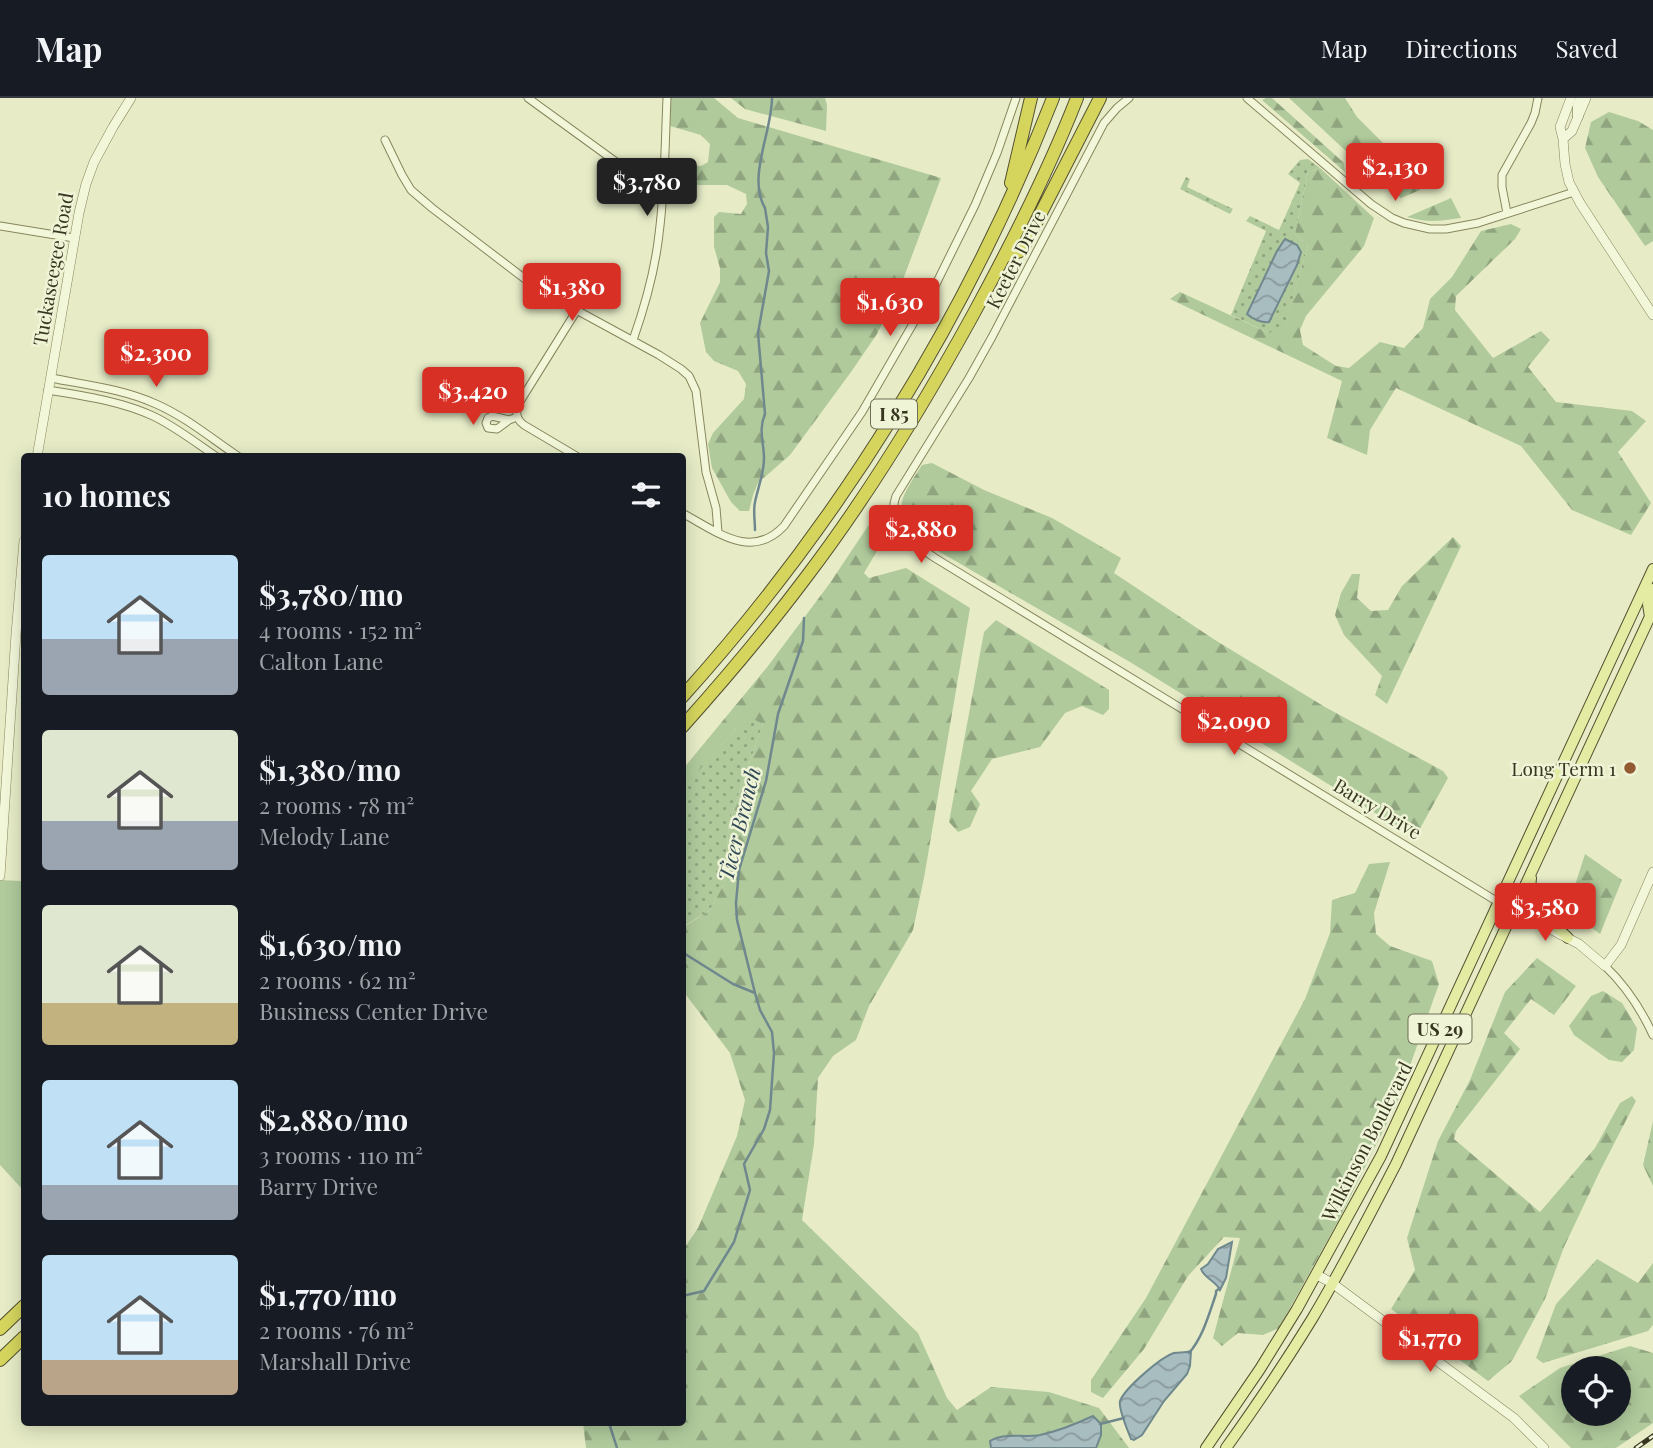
<!DOCTYPE html>
<meta charset="utf-8">
<style>
body{margin:0;font-family:"Playfair Display",serif;background:#20242c;color:#f1f3f6;height:100vh;display:flex;flex-direction:column;font-size:26px;white-space:nowrap}
*{box-sizing:border-box;margin:0}
p{font-size:23px;color:#9ea1a6}
.icon{flex:none;width:38px;height:38px;fill:none;stroke:currentColor;stroke-width:2;stroke-linecap:round;stroke-linejoin:round}
.map{position:relative;flex:1;overflow:hidden}
.sheet{position:absolute;left:21px;top:355px;width:665px;height:973px;display:flex;flex-direction:column;background:#171b24;border-radius:7px;box-shadow:0 4px 18px #0003}
.sheet>*{flex:none}
.controls{position:absolute;left:1561px;top:1258px;display:grid;gap:14px}
.controls a{display:grid;place-items:center;width:70px;height:70px;border-radius:50%;background:#171b24;box-shadow:0 4px 18px #0003;font-size:35px}
.price{position:absolute;translate:-50% -60px;padding:0 16px;border-radius:7px;background:#d93025;color:#fff;font-size:23px;line-height:46px;filter:drop-shadow(0 2px 4px #0008)}
.price::after{content:'';position:absolute;left:50%;top:42px;width:21px;height:16px;margin-left:-10px;background:inherit;clip-path:polygon(0 0,100% 0,50% 100%)}
.price.on{background:#222;color:#fff}
ul{padding:0;list-style:none}
li{display:flex;align-items:center;gap:21px;height:175px;padding:0 21px}
li span{display:grid;place-items:center;flex:none;width:196px;height:140px;border-radius:7px;color:#555}
li>.icon{margin-inline-start:auto}
span .icon{width:84px;height:84px;fill:#fffc;stroke-width:1}
li b{font-size:30px}
h2{display:flex;justify-content:space-between;align-items:center;height:84px;padding:0 21px;font-size:30px}
header{display:flex;align-items:center;gap:42px;box-sizing:border-box;height:98px;padding:0 35px;background:#171b24;border-bottom:2px solid #363941}
header strong{font-size:33px}
nav{display:flex;gap:38px;margin-inline-start:auto;font-size:24px}
.map>svg:first-child{display:block}
</style>
<header>
<strong>Map</strong>
<nav><a>Map</a><a>Directions</a><a>Saved</a></nav>
</header>
<div class="map">
<svg width="1653" height="1350" viewBox="0 0 1653 1350">
<defs>
<pattern id="grass-dots" width="8" height="8" patternUnits="userSpaceOnUse" patternTransform="scale(1.75)"><rect width="8" height="8" fill="#b0ca9c"/><path d="M2 2h.1M6 6h.1" fill="none" stroke="#90a57f" stroke-width="1.8" stroke-linecap="round"/></pattern>
<pattern id="forest-firs" width="22" height="20" patternUnits="userSpaceOnUse" patternTransform="scale(1.75)"><rect width="22" height="20" fill="#b0ca9c"/><path d="M5 1l3.5 6h-7zM16 11l3.5 6h-7z" fill="#90a57f"/></pattern>
<pattern id="water-waves" width="16" height="10" patternUnits="userSpaceOnUse" patternTransform="scale(1.75)"><rect width="16" height="10" fill="#a8bdc0"/><path d="M0 5q4-4 8 0t8 0" fill="none" stroke="#8a9a9c"/></pattern>
</defs>
<rect width="100%" height="100%" fill="#e7ecc7"/>
<path fill="url(#grass-dots)" d="M1308,61l12,9 -12,4 -13,62 13,11 -24,85 -15,3 -38,-18 35,-84 -20,-10 4,-5 29,14 21,-47 -12,-9 12,-14z
M1186,79l4,2 -3,8 46,22 -3,5 -50,-25z
M751,619l12,7 -34,98 -5,62 -14,26 -24,15 -3,1 -1,-138 53,-58z"/>
<path fill="url(#forest-firs)" fill-rule="evenodd" d="M671,0h43l24,20 203,60 -40,107 -24,49 -26,38 -61,83 -32,28 -5,12 -4,16h-9l-9,-9 -19,-34 -4,-24 5,-11 31,-34 2,-15 -8,-13 -24,-10 -8,-9 -6,-29 20,-41v-14l-6,-21v-30l5,-5 22,2 6,-10 -1,-10 -19,-9h-47l-8,-5 1,-9 5,-6 23,1 7,-4 2,-18 -9,-9 -31,-9z
M731,0h94l2,7 -1,26 -81,-22z
M1266,0h6l72,65 1,9 -83,-72z
M1289,0h56l12,19 31,31 27,19 9,14 -4,9 -19,8 -53,-45z
M1609,14l29,9 15,9v111l-8,5 -47,-69 -13,-29 6,-26z
M1320,70l54,50 -10,28 -58,70 -6,14 3,15 33,21 13,2 31,-26 24,6 19,-20 7,-29 22,-22 29,-46 30,-7 10,5 -6,10 -59,57 -1,14 38,48 48,-27 9,9 -22,27 28,35 76,9 14,10 -28,31 33,51 -20,32 -59,-25 -51,-64 -125,-58 -26,42 -3,25 -40,-17 15,-57 -172,-82 10,-7 89,41 15,-4 24,-84 -13,-11 13,-62z
M1451,100l10,20c-21,3 -33,5 -54,-1z
M932,365l52,27 68,28 69,40 -7,15 101,67 110,67 118,64 5,7 -31,56 -11,-2 -276,-170 -204,-118c-35,-35 -29,-40 -4,-79z
M885,411l4,22 -25,42 5,5 37,-10 64,40 -46,270 -11,52 -44,76 -13,34 -23,16 -15,22 -4,66 -12,76 116,113 29,65 10,12 34,-23 58,5 50,16 30,40h-543l-3,-25h99l1,-173 15,-22 39,-92 8,-36 -15,-47 -47,-62 -1,-65 5,-1 23,-15 14,-26 5,-62 34,-98 -12,-6 -16,12 -52,58v-19l85,-103 62,-83 48,-72z
M1453,439l8,9 -74,158 -12,-9 7,-19 -38,-41 -9,-20 6,-22 11,-19h8l-3,24 14,13 17,-1 14,-24z
M996,522l113,70v19l-6,6 -21,-9 -17,7 -25,34 -48,12 -21,32 9,13 -10,23 -12,5 -9,-10 35,-190z
M1585,756l37,26 -22,54 -30,-22v-11z
M1390,764l-16,51 2,21 14,12 42,15 7,23 -43,121 -59,118 -58,105 -16,7 -25,-2 -16,13 -9,-8 27,-100 -16,-1 -36,39 -44,73 -41,49 -12,-6v-12l55,-82 159,-299 25,-66 2,-33 23,-7 14,-29z
M1537,860l39,28 -22,29 -23,-16 -27,34 16,16 -64,82 -2,8 86,73 55,-64 25,-45 12,-7 4,5 -36,70 -36,76 -19,52 -33,62 -24,20 -97,-72 24,-39 -8,-32 31,-97 32,-61 35,-88z
M1603,893l19,12 15,25 -3,22 -12,12 -13,-2 -35,-25 -5,-9 22,-30z
M1653,1023v65l-10,-21z
M1597,1161l41,24 15,-20v62l-5,6 -105,32 -7,-5 20,-54z
M1630,1248l23,7v70l-37,25h-45l-52,-52 41,-28zM1573,1270h46v46h-46z"/>
<path fill="#b0ca9c" d="M0,782l22,1 2,2v308l-24,-26z"/>
<path fill="url(#water-waves)" stroke="#6f888e" stroke-width="2" d="M1285,141l12,6 4,7 -4,13 -28,57c-7,1 -17,-3 -22,-8l30,-63z
M1232,1144l-6,36 -6,12c-5,-10 -15,-11 -19,-21l7,-5 10,-15z
M1191,1253l-1,15 -3,8 -23,27 -22,34 -8,5 -3,-1c-3,-8 -13,-30 -11,-38 5,-13 41,-44 54,-48 6,-1 11,0 17,-2z
M1093,1318l8,8v11l-5,13h-105l-1,-7c14,-9 34,-3 50,-6 18,-4 36,-11 53,-19z"/>
<g fill="none" stroke-linecap="round" stroke-linejoin="round">
<path stroke="#6f888e" stroke-width="2.5" d="M755,432c0,-10 -2,-19 0,-28 3,-15 9,-28 9,-44 0,-15 -6,-28 1,-44l-7,-81 11,-62 -3,-18 2,-26 -3,-19c-18,-31 7,-76 7,-110
M682,854l51,32 22,9
M682,1198l22,-5 30,-49 16,-52 -6,-26 20,-35 6,-19 4,-57 -2,-21 -12,-22 -5,-17 -18,-73 -1,-17 3,-33 27,-89 12,-67 25,-73 1,-23
M1189,1255c14,-16 20,-39 27,-59v-3l4,-3
M609,1325l8,25
M1100,1326l24,-6"/>
<defs>
<path id="minor" d="M528,0l135,98
M1129,0l-12,10 -13,15 -112,214 -23,41 -73,118c-11,30 17,47 39,62l563,344
M1247,0l124,106 21,14 12,5 26,6h16l32,-6 96,-31
M385,42l17,35 9,15 21,18 97,74 18,12 112,61 22,14 8,7 7,15 10,81 10,36 2,24
M1507,115l-5,-26v-12l29,-52 4,-10 3,-15
M0,128l74,12
M577,212l-58,93c-4,9 -3,16 5,22l54,32
M633,242c12,-34 22,-69 26,-106 6,-45 6,-91 8,-136
M51,280c35,7 72,11 105,26 30,13 56,35 83,53
M48,292c36,6 73,11 105,26 23,11 43,27 64,41
M509,322l-17,-4 -4,2 -2,5 2,5 9,1 12,-9 8,-3
M682,415c34,18 69,48 102,13l78,-114 74,-128 39,-79 22,-52 19,-55
M1605,868c21,20 36,43 48,69"/>
<path id="tertiary" d="M1571,0l-11,29 3,12 2,25 4,18 11,21 73,112
M1563,41l9,-8 14,-33
M37,359l42,-244 7,-29 8,-22 19,-35 18,-29
M0,778l16,-242 8,-93
M1498,804l81,42 26,22 16,-21 32,-73
M1317,1177l15,8 182,135 30,30"/>
<path id="secondary" d="M1578,18v-11l3,-7"/>
<path id="primary" d="M1650,519l-2,-13 5,-15
M1531,780c-4,27 20,43 37,60
M1206,1350l54,-79 37,-60 84,-153 272,-587
M1226,1350c30,-42 59,-85 86,-129 30,-50 57,-103 84,-155l257,-554"/>
<path id="motorway" d="M1011,85l20,-85
M1005,158l15,-5 4,-5 76,-148
M682,599c158,-175 285,-380 371,-599
M682,629c44,-49 86,-99 125,-151 63,-83 117,-172 167,-263 38,-70 74,-141 103,-215
M0,1231l24,-23
M0,1262l24,-23"/>
</defs>
<use href="#minor" stroke="#87855d" stroke-width="9"/>
<use href="#tertiary" stroke="#87855d" stroke-width="10"/>
<use href="#secondary" stroke="#696641" stroke-width="11"/>
<use href="#primary" stroke="#555131" stroke-width="12"/>
<use href="#motorway" stroke="#555131" stroke-width="14"/>
<use href="#minor" stroke="#f3f7da" stroke-width="7"/>
<use href="#tertiary" stroke="#f3f7da" stroke-width="9"/>
<use href="#secondary" stroke="#f3f7da" stroke-width="10"/>
<use href="#primary" stroke="#e3eca2" stroke-width="10"/>
<use href="#motorway" stroke="#d5d55e" stroke-width="12"/>
<defs>
<path id="rail" d="M1636,1350l17,-12"/>
</defs>
<use href="#rail" stroke="#383620" stroke-width="5"/>
<use href="#rail" stroke="#eff4d6" stroke-width="2.5" stroke-dasharray="8" stroke-linecap="butt"/>
</g>
<circle fill="#925b31" stroke="#eff4d6" stroke-width="2.5" cx="1630" cy="670" r="7"/>
<g text-anchor="middle" dominant-baseline="central" stroke-width="5" stroke-linejoin="round" paint-order="stroke">
<g fill="#eff4d6" stroke="#6f6f57" stroke-width="2">
<rect x="871" y="301.5" width="46" height="29" rx="5"/>
<rect x="1408.5" y="916.5" width="63" height="29" rx="5"/>
</g>
<g font-size="18" font-weight="bold" fill="#383620">
<text x="894" y="316">I 85</text>
<text x="1440" y="931">US 29</text>
</g>
<g font-size="19" fill="#383620" stroke="#eff4d6">
<text transform="translate(1015 161) rotate(-63)">Keeter Drive</text>
<text transform="translate(52 171) rotate(-80)">Tuckaseegee Road</text>
<text transform="translate(1378 710) rotate(31)">Barry Drive</text>
<text transform="translate(1366 1043) rotate(-63)">Wilkinson Boulevard</text>
</g>
<g font-size="19" fill="#383620" stroke="#eff4d6" text-anchor="end">
<text x="1616" y="670">Long Term 1</text>
</g>
<g font-size="21" font-style="italic" fill="#314857" stroke="#eff4d6">
<text transform="translate(738 726) rotate(-76)">Ticer Branch</text>
</g>
</g>
</svg>
<div class="controls">
<a><svg class="icon" aria-label="locate" viewBox="0 0 24 24"><circle cx="12" cy="12" r="6"/><path d="M12 2v4M12 18v4M2 12h4M18 12h4"/></svg></a>
</div>
<b class="price" style="left:1395px;top:105px">$2,130</b>
<b class="price on" style="left:647px;top:120px">$3,780</b>
<b class="price" style="left:572px;top:225px">$1,380</b>
<b class="price" style="left:890px;top:240px">$1,630</b>
<b class="price" style="left:156px;top:291px">$2,300</b>
<b class="price" style="left:473px;top:329px">$3,420</b>
<b class="price" style="left:921px;top:467px">$2,880</b>
<b class="price" style="left:1234px;top:659px">$2,090</b>
<b class="price" style="left:1545px;top:845px">$3,580</b>
<b class="price" style="left:1430px;top:1276px">$1,770</b>
<section class="sheet">
<h2>10 homes<svg class="icon" aria-label="filters" viewBox="0 0 24 24"><path d="M4 7h16M4 17h16"/><circle cx="9" cy="7" r="2"/><circle cx="15" cy="17" r="2"/></svg></h2>
<ul>
<li><span style="background:linear-gradient(#bfe0f5 60%,#9aa5b1 0)"><svg class="icon" aria-label="home" viewBox="0 0 24 24"><path d="M3 11l9-7 9 7M6 9v11h12V9"/></svg></span><div><b>$3,780/mo</b><p>4 rooms · 152 m²</p><p>Calton Lane</p></div></li>
<li><span style="background:linear-gradient(#dfe7d0 65%,#9aa5b1 0)"><svg class="icon" aria-label="home" viewBox="0 0 24 24"><path d="M3 11l9-7 9 7M6 9v11h12V9"/></svg></span><div><b>$1,380/mo</b><p>2 rooms · 78 m²</p><p>Melody Lane</p></div></li>
<li><span style="background:linear-gradient(#dfe7d0 70%,#c2b280 0)"><svg class="icon" aria-label="home" viewBox="0 0 24 24"><path d="M3 11l9-7 9 7M6 9v11h12V9"/></svg></span><div><b>$1,630/mo</b><p>2 rooms · 62 m²</p><p>Business Center Drive</p></div></li>
<li><span style="background:linear-gradient(#bfe0f5 75%,#9aa5b1 0)"><svg class="icon" aria-label="home" viewBox="0 0 24 24"><path d="M3 11l9-7 9 7M6 9v11h12V9"/></svg></span><div><b>$2,880/mo</b><p>3 rooms · 110 m²</p><p>Barry Drive</p></div></li>
<li><span style="background:linear-gradient(#bfe0f5 75%,#b9a48a 0)"><svg class="icon" aria-label="home" viewBox="0 0 24 24"><path d="M3 11l9-7 9 7M6 9v11h12V9"/></svg></span><div><b>$1,770/mo</b><p>2 rooms · 76 m²</p><p>Marshall Drive</p></div></li>
</ul>
</section>
</div>
